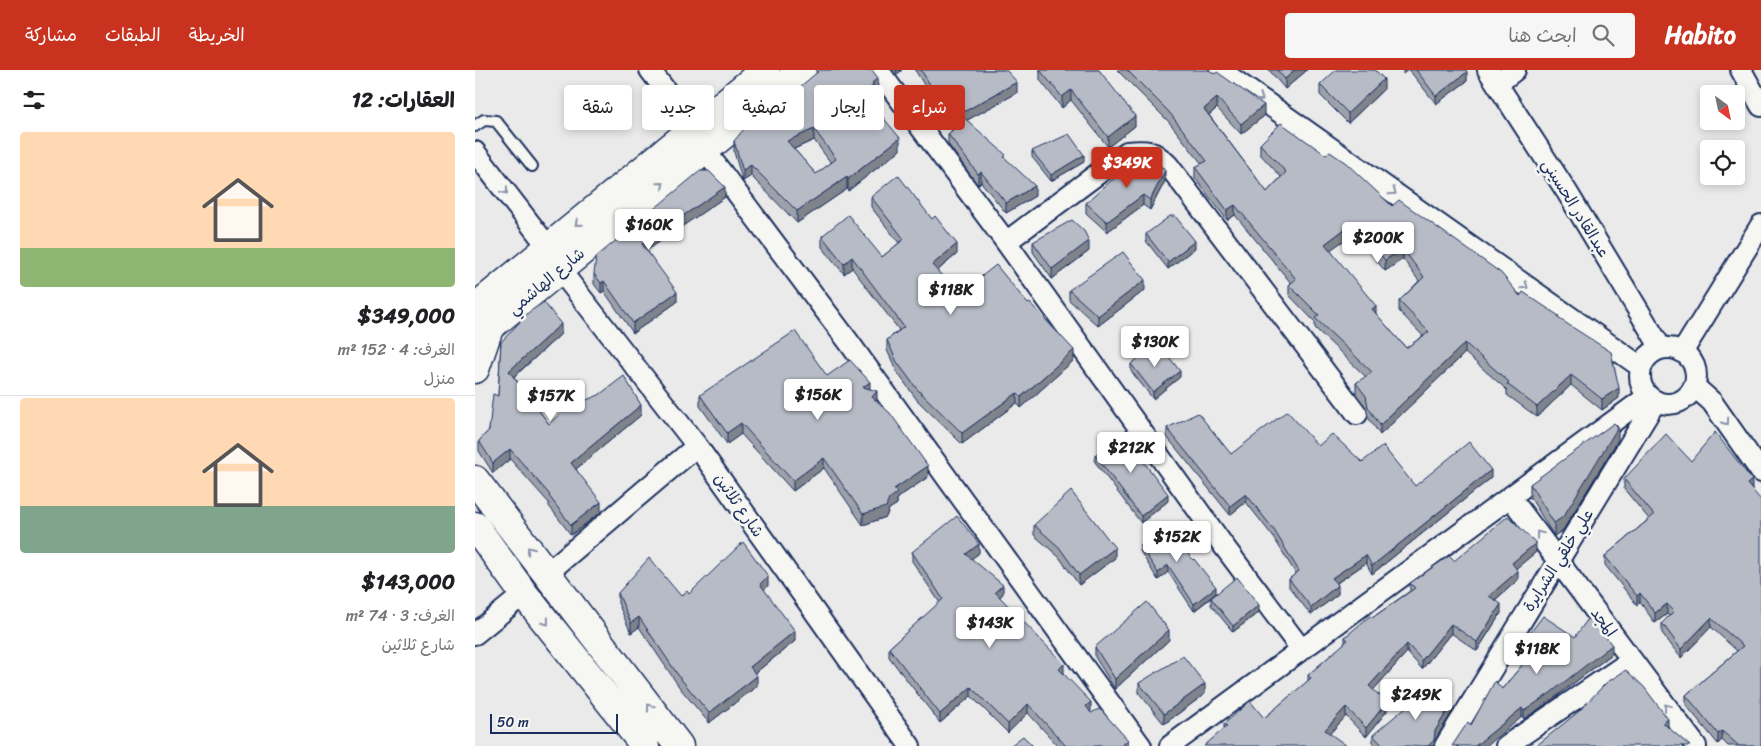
<!DOCTYPE html>
<html lang="ar">
<meta charset="utf-8">
<style>
body{margin:0;font-family:Sriracha,"Playpen Sans Arabic",sans-serif;background:#f6f6f6;color:#202124;direction:rtl;height:100vh;display:flex;flex-direction:column;font-size:19px;white-space:nowrap}
*{box-sizing:border-box;margin:0}
p{font-size:16px;color:#757577}
.icon{flex:none;width:28px;height:28px;fill:none;stroke:currentColor;stroke-width:2;stroke-linecap:round;stroke-linejoin:round}
.map{position:relative;flex:1;overflow:hidden;direction:ltr}
.panel{display:flex;flex-direction:column;background:#fff;width:475px}
.panel>*{flex:none}
.guide{position:absolute;left:15px;top:15px;width:475px;height:45px;direction:rtl;display:flex;gap:10px}
.needle{width:32px;rotate:147deg}
.controls{position:absolute;left:1225px;top:15px;display:grid;gap:10px}
.controls a{display:grid;place-items:center;width:45px;height:45px;border-radius:5px;background:#fff;box-shadow:0 2px 8px #0003;font-size:25px}
.scale{position:absolute;left:15px;bottom:12px;width:128px;box-sizing:border-box;padding-left:5px;border:2px solid #1b2f5e;border-top:0;font-size:14px;line-height:18px;white-space:nowrap;color:#1b2f5e;-webkit-text-stroke:4px #f6f6f2;paint-order:stroke}
.price{position:absolute;translate:-50% -42px;padding:0 11px;border-radius:5px;background:#fff;color:#222;font-size:16px;line-height:32px;filter:drop-shadow(0 1px 2px #0008)}
.price::after{content:'';position:absolute;left:50%;top:30px;width:15px;height:11px;margin-left:-8px;background:inherit;clip-path:polygon(0 0,100% 0,50% 100%)}
.price.current{background:#c8321e;color:#fff}
ul{padding:0;list-style:none}
li{display:grid;align-content:center;gap:10px;height:265px;padding:0 20px}
li+li{border-top:1px solid #e0e0e0}
li span{display:grid;place-items:center;height:155px;border-radius:5px;color:#555}
li>.icon{margin-inline-start:auto}
span .icon{width:90px;height:90px;fill:#fffc;stroke-width:1}
li b{font-size:21px}
h2{display:flex;justify-content:space-between;align-items:center;height:60px;padding:0 20px;font-size:21px}
.chip{padding:0 18px;border-radius:5px;background:#fff;box-shadow:0 2px 8px #0003;font-size:18px;line-height:45px}
.chip.current{background:#c8321e;color:#fff}
header{display:flex;align-items:center;gap:30px;box-sizing:border-box;height:70px;padding:0 25px;background:#c8321e;color:#fff}
header strong{font-size:24px}
nav{display:flex;gap:28px;margin-inline-start:auto;font-size:18px}
.search{width:350px;height:45px;background:#f6f6f6;display:flex;align-items:center;gap:12px;box-sizing:border-box;padding:0 18px;border-radius:5px;color:#757577;font-size:19px}
main{display:flex;flex:1;min-height:0}
.map>svg:first-child{display:block}
</style>
<header>
<strong>Habito</strong>
<div class="search"><svg class="icon" aria-label="search" viewBox="0 0 24 24"><circle cx="10" cy="10" r="6"/><path d="M15 15l6 6"/></svg>ابحث هنا</div>
<nav><a>الخريطة</a><a>الطبقات</a><a>مشاركة</a></nav>
</header>
<main>
<div class="map">
<svg width="1286" height="676" viewBox="0 0 1286 676">
<rect width="100%" height="100%" fill="#e9eae9"/>
<filter id="ink" filterUnits="userSpaceOnUse"><feTurbulence type="fractalNoise" baseFrequency=".02" numOctaves="2"/><feDisplacementMap in="SourceGraphic" scale="10" xChannelSelector="R" yChannelSelector="G"/><feConvolveMatrix kernelMatrix="1 2 1 2 8 2 1 2 1" color-interpolation-filters="sRGB"/></filter>
<g filter="url(#ink)">
<g fill="none" stroke-linecap="round" stroke-linejoin="round">
<defs>
<path id="lane" d="M0,56l9,-6 12,1 36,45"/>
<path id="street" d="M175,0l44,58
M403,0l128,172 217,303 78,104
M745,0l421,297
M1013,0l79,122 94,156
M1266,0l20,36
M1022,14l18,-14
M229,79l144,192 293,405
M0,82l73,95
M531,172l121,-90c20,-2 26,-2 41,13l189,249
M85,200l137,176 213,300
M1165 306a28 28 0 1 1 56 0a28 28 0 1 1-56 0Z
M1208,281l78,-126
M1219,316l18,16 49,70
M1036,428l185,248
M72,503l150,-127
M0,564l49,-40
M695,676l478,-350
M970,676l211,-345
M1031,676l126,-86"/>
<path id="secondary" d="M0,238l290,-238
M0,269l327,-269"/>
<path id="primary" d="M0,237l5,-3
M0,299l14,-41
M0,410l204,266
M0,456l49,68 121,152"/>
</defs>
<use href="#lane" stroke="#1b2f5e" stroke-width="14"/>
<use href="#street" stroke="#1b2f5e" stroke-width="24"/>
<use href="#secondary" stroke="#1b2f5e" stroke-width="31"/>
<use href="#primary" stroke="#1b2f5e" stroke-width="31"/>
<use href="#lane" stroke="#f6f6f2" stroke-width="10"/>
<use href="#street" stroke="#f6f6f2" stroke-width="20"/>
<use href="#secondary" stroke="#f6f6f2" stroke-width="28"/>
<use href="#primary" stroke="#f6f6f2" stroke-width="28"/>
</g>
<path fill="#9da1aa" stroke="#1b2f5e" fill-rule="evenodd" d="M417,0h10l-6,5z
M440,0h91l11,23 -50,27 39,39 29,37 -29,17 -25,-31 -3,3 -30,-41v-10l4,-4z
M564,0h60l36,56 -27,21 -37,-47 -9,8 -22,-28v-9z
M642,0h36l111,46 -23,18 -24,-26 -8,7 58,77 14,-15 -21,-23v-10l132,62 128,90 39,23 60,79 -17,12 -31,-25 -34,32 -30,-22v-5l-42,-37 -85,82 -12,-18 -2,-10 -10,-13v-11l10,-6 -51,-49v-6l-26,-27v-10l2,-2 -56,-68 -8,5 -32,-42v-11l7,-3 -33,-42zM879,163l31,38 18,-12 16,22 -20,20v10l24,25 -17,12 -30,-34 -46,-64z
M794,0h38l-22,19z
M934,0h57l1,11 -31,23z
M845,15l64,4 -36,34 -28,-28z
M403,20l-4,3v3l-5,4 31,50 -52,41 -1,-2 -50,34 -46,-47 -8,5 -1,-2 -8,-27v-11zM339,70l17,23 -15,11 -22,-25z
M557,81l52,11 -33,19 -19,-24z
M690,111l-15,29 -7,-5 -36,27 -21,-19v-10z
M250,127l-78,53 30,52 -44,31 -29,-42 -3,2 -7,-9v-10z
M396,127l86,57 -20,17 22,23 69,10 46,56 -53,48 -4,-5 -55,41 -45,-44 -20,-28 -10,-22v-10l12,-10 -47,-62 -8,6 -22,-27v-11l60,21 17,-14 -28,-36z
M671,164l49,14 -27,21 -22,-28z
M558,172l56,9 -37,28 -19,-27z
M594,220h76l-47,36 -29,-26z
M86,264l-47,43 35,47 92,-9 -65,54 25,43 -30,23 -22,-29v-3l-39,-44 -17,14 -14,-22v-10l10,-11 9,-34 3,-54z
M656,294l49,13 -27,22 -22,-28z
M352,306l43,13 7,13 51,75 -31,21v6l-8,5 -3,8 -23,8 -39,-57 -31,23 -52,-57 -14,10 -27,-38v-11z
M692,358l64,26 87,-8 44,16 53,24 76,-8 -119,96 -6,-11 -29,20 1,11 -27,21 -22,-28v-8l7,-5 -22,-36 -28,-36 -16,13 -63,-78z
M1143,370l-55,90 -9,6 -24,-39v-13z
M620,385l73,46 -27,22 -46,-61z
M1216,391l61,28 9,257h-33l-6,-6 -4,4 -32,-39v-10l51,-44 -26,-24 -30,31 -19,-25v-10l7,-7 -2,-2 -12,9 -15,-21 -3,3 -32,-40v-9l44,-37 -25,-30v-10z
M559,455l81,33 -36,27 -20,-28 -25,-22z
M665,475l76,48 43,19 -26,20 -22,-27v-7l-17,13 -26,-39 -10,8 -18,-29z
M437,482l67,1 -8,6 32,35 -4,3 65,76 -1,1 28,37 -1,1 38,34h-70l-30,-33 -20,20 -37,-37 -31,27 -51,-66v-9l51,-45 -28,-42z
M1061,482l-20,16 2,12 -23,20 6,13 -24,38 -26,-18 -29,36 -15,-17 -34,38 14,21 -21,26 -20,-21 -16,17 -106,-5v-4l40,-6 44,-37v-6l37,-32v-6l65,-46v-8l44,-22z
M293,516l-4,4 31,51 -40,32 2,13 -48,37 -29,-35 -41,-61 -8,6 -13,-30v-10l63,3 8,-2z
M1052,567h48l37,17 -63,48 -25,17 -22,-30 21,-25 8,-16 -4,-2z
M694,570l-54,49 -20,-32v-10z
M664,613l66,11 -41,30 -25,-31z
M977,642l-17,28 -1,6h-59l-2,-2v-9z"/>
<path fill="#7f838b" stroke="#1b2f5e" d="M421,0h6l-6,5z
M820,0h12l-22,19v-10z
M928,0h5l-5,4z
M992,2v9l-31,23v-8z
M403,8v12l-4,3v3l-11,8v-11l9,-10z
M909,9v10l-36,34v-10z
M542,12v11l-57,31v-10z
M596,20v10l-9,8v-11z
M742,28v10l-13,11v-10z
M789,35v11l-23,18v-10z
M660,46v10l-27,21v-10z
M339,59v11l-27,12v-11z
M425,68v12l-52,41v-12z
M609,85v7l-33,19v-6z
M276,95v11l-8,5v-11z
M690,101v10l-15,29v-10z
M506,102v10l-3,3v-11z
M372,107v12l-50,34v-12z
M560,116v10l-29,17v-10z
M250,117v10l-83,57v-10z
M668,125v10l-36,27v-10z
M760,135v10l-8,5v-10z
M879,152v11l-29,21v-10z
M614,171v10l-37,28v-10z
M720,171v7l-27,21v-7z
M482,174v10l-25,21v-10z
M928,179v10l-18,12v-11z
M377,187v11l-8,6v-10z
M670,210v10l-47,36v-10z
M129,211v10l-3,2v-10z
M202,222v10l-44,31v-10z
M901,236v10l-4,-7z
M86,254v10l-52,47v-10z
M990,273v10l-85,82v-10z
M599,280v10l-53,48v-11z
M705,301v6l-27,22v-7z
M1096,305v10l-34,32v-10z
M395,312v10l-7,-5z
M1144,318v10l-17,12v-11z
M402,321v10l-5,7v-11z
M542,323v10l-55,41v-11z
M166,335v10l-70,58v-10z
M266,353v11l-14,10v-11z
M1143,357v13l-55,90 -9,6v-13z
M35,379v10l-17,14v-10z
M349,388v10l-31,23v-10z
M453,396v11l-31,21v6l-8,5 -3,8 -23,8v-11l31,-25z
M1016,400v8l-119,96v-8z
M1277,410v9l-5,-5z
M693,424v7l-27,22v-7z
M771,424v8l-16,13v-9z
M126,432v10l-30,23v-10z
M1061,473v9l-24,20v-9z
M504,474v9l-13,10v-9z
M640,478v10l-36,27v-10z
M891,485v8l-34,23v-8z
M693,495v7l-10,8v-7z
M1043,501v9l-29,25v-9z
M293,506v10l-8,8v-10z
M528,515v9l-8,7v-9z
M863,515v9l-27,21v-8z
M741,517v6l-22,18v-7z
M1165,523v9l-3,3v-9z
M1026,534v9l-24,38v-9z
M1192,534v10l-12,9v-10z
M784,535v7l-26,20v-6z
M164,547v10l-8,6v-10z
M1236,548v9l-30,31v-9z
M976,554v9l-29,36v-9z
M694,560v10l-54,49v-10z
M320,561v10l-45,36v-10z
M932,574v8l-38,43v-9z
M1137,575v9l-63,48 -25,17v-8z
M589,594v9l-5,5v-9z
M282,606v10l-48,37v-10z
M730,614v10l-41,30v-10z
M496,617v9l-31,27v-9z
M616,632v9l-5,4v-9z
M912,632v9l-21,26v-9z
M977,633v9l-17,28 -1,6h-6l7,-15z
M553,634v9l-20,20v-9z
M871,637v9l-21,23v-9z
M1047,638v9l-36,29h-11z
M1193,649v9l-5,-5z
M1247,661v9l-4,4v-10z
M653,670v6h-7z"/>
<path fill="#b6bbc6" stroke="#1b2f5e" fill-rule="evenodd" d="M345,0h52l6,8 -6,5 2,2 -11,8 37,45 -52,41 -1,-2 -50,34 -46,-46 -8,5 -1,-2 -8,-27 15,-18 40,-27zM339,59l22,30 -20,15 -29,-33z
M446,0h85l11,12 -57,32 46,41 -2,2 31,29 -29,17 -25,-31 -3,2 -30,-40 8,-7z
M565,0h59l36,46 -27,21 -37,-47 -9,7z
M652,0h26v1l1,-1h55l6,4 2,-2 47,33 -23,19 -24,-26 -13,11 63,83 19,-20 -26,-28 21,-21 45,32 4,-3 16,11 46,43 7,-6 102,73 19,23 3,-4 36,24 -1,2 53,34 8,36 -17,11 -31,-24 -34,32 -30,-23 2,-2 -44,-39 -85,82 -12,-18 -2,-11 -10,-13 16,-11 -57,-54 4,-3 -30,-30 7,-6 -61,-74 -8,5 -32,-43 12,-6 -38,-49zM879,152l31,38 18,-11 21,28 -25,24 30,31 -23,16 -34,-39 4,-3 -51,-62z
M802,0h18l-10,9z
M861,0h39l9,9 -36,34 -28,-28z
M941,0h50l1,2 -31,24z
M594,64l15,21 -33,20 -19,-24z
M662,88l25,9 3,4 -15,29 -7,-5 -36,27 -21,-19z
M225,101h9l16,16 -83,57 35,48 -44,31 -29,-42 -3,2 -7,-9 2,-17z
M423,105l34,44 3,-3 22,28 -25,21 27,29 37,-29 32,39 2,-1 44,47 -53,47 -4,-4 -55,40 -45,-44 -20,-27 -10,-22 17,-13 -52,-70 -8,7 -22,-28 26,-21 34,42 22,-18 -33,-42z
M695,146h5l20,25 -27,21 -22,-28z
M597,150l12,11 5,10 -37,28 -19,-27z
M648,182l22,28 -47,36 -29,-26z
M69,232l17,22 -52,47 40,53 17,-16 33,-13 25,-19 17,29 -70,58 30,39 -30,23 -22,-29 1,-1 -40,-46 -17,14 -14,-22 10,-11 4,-36 5,2 3,-54 28,-30z
M320,261l32,45 23,-16 20,22 -7,5 14,4 -5,6 18,16 38,53 -34,23 3,4 -8,6 -3,8 -23,7 -39,-56 -31,23 -52,-58 -14,10 -27,-38z
M683,273l22,28 -27,21 -22,-28z
M812,341l31,35 14,-12 30,28 21,-16 32,40 54,-44 22,28 -119,96 -6,-11 -34,23 6,7 -27,22 -22,-28 10,-8 -25,-41 -28,-36 -16,12 -63,-78 31,-15 33,41z
M1139,353l4,4 -55,90 -9,6 -24,-39z
M1240,362l37,48 -5,4 14,16v246h-22l-17,-15 -4,3 -32,-39 57,-49 -32,-28 -30,31 -19,-26 12,-12 -7,-7 -12,9 -15,-20 -3,3 -32,-40 49,-41 -30,-36 42,-45 25,27z
M647,363l46,61 -27,22 -46,-61z
M596,421l44,57 -36,27 -20,-28 -25,-22z
M482,446l22,28 -13,10 37,31 -8,7 69,72 -5,5 32,33 -5,4 5,7 8,-4 2,1 27,30 -7,6h-55l-38,-42 -20,20 -37,-37 -31,27 -51,-66 54,-49 -31,-47z
M1033,446l28,27 -24,20 6,8 -29,25 12,8 -24,38 -26,-18 -29,36 -15,-16 -38,42 18,16 -21,26 -20,-21 -21,23 22,16h-143l23,-20 -3,-2 26,-23 14,17 47,-40 -3,-3 40,-35 -3,-3 25,-21 2,2 43,-30 -5,-5 39,-27 5,5z
M688,453l30,37 1,-1 22,28 -22,17 -26,-39 -10,8 -18,-28z
M268,472l25,34 -8,8 35,47 -45,36 7,9 -48,37 -29,-35 -41,-61 -8,6 -13,-30 31,-35 32,38 6,-5 2,3z
M762,507l22,28 -26,21 -22,-28z
M672,532l22,28 -54,49 -20,-32z
M1068,546l32,21 15,-21 22,29 -63,49 -25,17 -2,-3 -47,38h-23l16,-24 3,3 24,-44 7,8 21,-25 11,-22 -7,-5z
M708,586l22,28 -41,30 -25,-31z
M1151,600l18,17 24,32 -5,4 27,23h-154l42,-34 28,-29z
M960,612l17,21 -17,28 -1,9 -6,6h-45l-10,-11z
M548,666l10,10h-23z"/>
<defs><path id="oneway-chevron" d="M-2-3.5L2.5 0L-2 3.5" fill="none" stroke-width="1.6" stroke-linecap="round" stroke-linejoin="round" transform="scale(1.25)"/></defs>
<g stroke="#8892a8">
<use href="#oneway-chevron" transform="translate(785 28) rotate(35)"/>
<use href="#oneway-chevron" transform="translate(186 115) rotate(-40)"/>
<use href="#oneway-chevron" transform="translate(30 121) rotate(52)"/>
<use href="#oneway-chevron" transform="translate(918 122) rotate(35)"/>
<use href="#oneway-chevron" transform="translate(103 153) rotate(141)"/>
<use href="#oneway-chevron" transform="translate(1050 216) rotate(35)"/>
<use href="#oneway-chevron" transform="translate(1251 352) rotate(55)"/>
<use href="#oneway-chevron" transform="translate(1064 464) rotate(-127)"/>
<use href="#oneway-chevron" transform="translate(55 480) rotate(-128)"/>
<use href="#oneway-chevron" transform="translate(71 552) rotate(52)"/>
<use href="#oneway-chevron" transform="translate(175 637) rotate(-127)"/>
<use href="#oneway-chevron" transform="translate(1192 637) rotate(-127)"/>
</g>
</g>
<g text-anchor="middle" dominant-baseline="central" stroke-width="5" stroke-linejoin="round" paint-order="stroke">
<g font-size="16" fill="#1b2f5e" stroke="#f6f6f2">
<text transform="translate(1101 138) rotate(58)">عبدالقادر الحسيني</text>
<text transform="translate(71 211) rotate(-40)">شارع الهاشمي</text>
<text transform="translate(264 435) rotate(55)">شارع ثلاثين</text>
<text transform="translate(1083 490) rotate(-58)">علي خلقي الشرايرة</text>
<text transform="translate(1129 552) rotate(54)">المجد</text>
</g>
</g>
</svg>
<div class="controls">
<a><svg class="needle" viewBox="-14 -14 28 28"><path d="M0-13l5 13h-10z" fill="#e53935"/><path d="M0 13l5-13h-10z" fill="#757577"/></svg></a>
<a><svg class="icon" aria-label="locate" viewBox="0 0 24 24"><circle cx="12" cy="12" r="6"/><path d="M12 2v4M12 18v4M2 12h4M18 12h4"/></svg></a>
</div>
<div class="scale">50 m</div>
<b class="price current" style="left:652px;top:119px">$349K</b>
<b class="price" style="left:174px;top:181px">$160K</b>
<b class="price" style="left:903px;top:194px">$200K</b>
<b class="price" style="left:476px;top:246px">$118K</b>
<b class="price" style="left:680px;top:298px">$130K</b>
<b class="price" style="left:343px;top:351px">$156K</b>
<b class="price" style="left:76px;top:352px">$157K</b>
<b class="price" style="left:656px;top:404px">$212K</b>
<b class="price" style="left:702px;top:493px">$152K</b>
<b class="price" style="left:515px;top:579px">$143K</b>
<b class="price" style="left:1062px;top:605px">$118K</b>
<b class="price" style="left:941px;top:651px">$249K</b>
<div class="guide">
<a class="chip current">شراء</a>
<a class="chip">إيجار</a>
<a class="chip">تصفية</a>
<a class="chip">جديد</a>
<a class="chip">شقة</a>
</div>
</div>
<section class="panel">
<h2>العقارات: 12<svg class="icon" aria-label="filters" viewBox="0 0 24 24"><path d="M4 7h16M4 17h16"/><circle cx="9" cy="7" r="2"/><circle cx="15" cy="17" r="2"/></svg></h2>
<ul>
<li><span style="background:linear-gradient(#ffd9b3 75%,#8fb573 0)"><svg class="icon" aria-label="home" viewBox="0 0 24 24"><path d="M3 11l9-7 9 7M6 9v11h12V9"/></svg></span><div><b>$349,000</b><p>الغرف: 4 · 152 m²</p><p>منزل</p></div></li>
<li><span style="background:linear-gradient(#ffd9b3 70%,#7fa58c 0)"><svg class="icon" aria-label="home" viewBox="0 0 24 24"><path d="M3 11l9-7 9 7M6 9v11h12V9"/></svg></span><div><b>$143,000</b><p>الغرف: 3 · 74 m²</p><p>شارع ثلاثين</p></div></li>
</ul>
</section>
</main>
